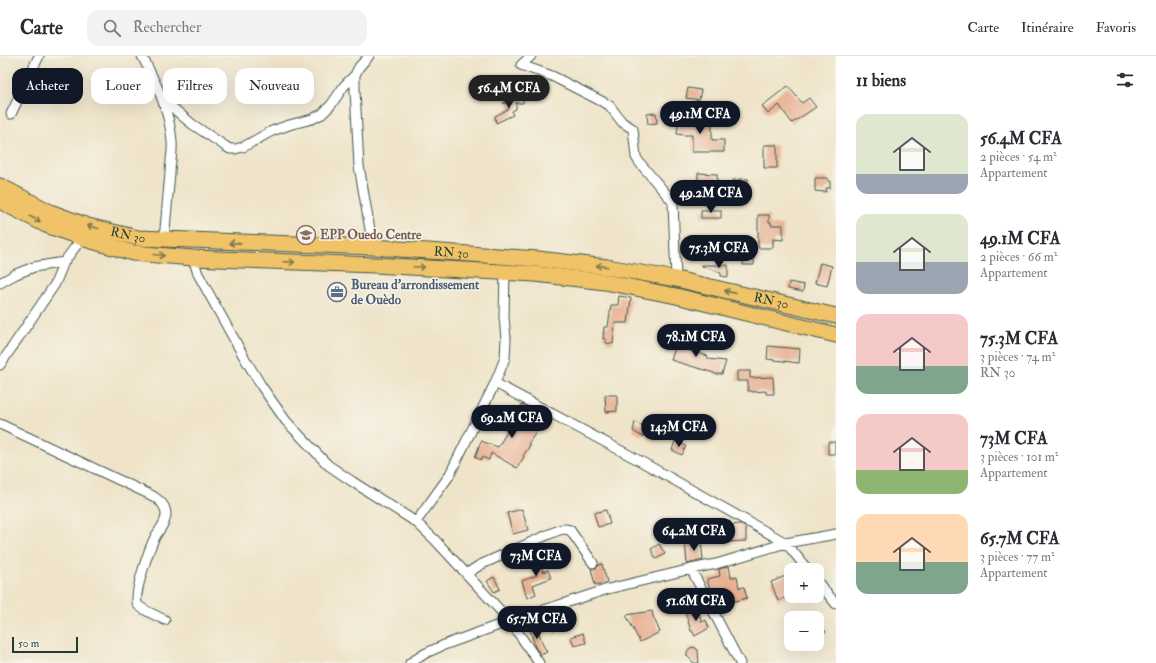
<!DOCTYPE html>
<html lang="fr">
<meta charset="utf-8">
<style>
body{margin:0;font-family:"IM FELL Double Pica",serif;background:#f2f2f3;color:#2b2b33;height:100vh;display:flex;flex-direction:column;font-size:15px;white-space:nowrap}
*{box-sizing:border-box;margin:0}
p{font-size:13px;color:#7c7c81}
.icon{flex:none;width:22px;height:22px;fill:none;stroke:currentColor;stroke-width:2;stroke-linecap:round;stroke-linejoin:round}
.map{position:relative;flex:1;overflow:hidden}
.side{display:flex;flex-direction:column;background:#fff;width:320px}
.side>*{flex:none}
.hud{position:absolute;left:12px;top:12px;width:380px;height:36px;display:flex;gap:8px}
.controls{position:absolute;left:784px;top:507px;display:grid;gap:8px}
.controls a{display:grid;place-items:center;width:40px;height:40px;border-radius:8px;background:#fff;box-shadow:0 4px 16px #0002;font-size:20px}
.scale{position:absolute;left:12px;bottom:10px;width:66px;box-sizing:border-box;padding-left:4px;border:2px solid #1f3d34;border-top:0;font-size:11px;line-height:14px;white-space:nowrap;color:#1f3d34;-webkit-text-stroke:3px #f7f3e8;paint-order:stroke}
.price{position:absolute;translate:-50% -34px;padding:0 9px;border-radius:14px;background:#111827;color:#fff;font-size:13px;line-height:26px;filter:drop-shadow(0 1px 2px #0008)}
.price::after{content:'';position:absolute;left:50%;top:24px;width:12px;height:9px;margin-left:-6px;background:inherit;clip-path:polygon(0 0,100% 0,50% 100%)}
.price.active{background:#222;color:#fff}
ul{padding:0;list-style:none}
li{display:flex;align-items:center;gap:12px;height:100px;padding:0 20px}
li span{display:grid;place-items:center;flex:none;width:112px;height:80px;border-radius:12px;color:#555}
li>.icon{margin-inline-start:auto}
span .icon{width:48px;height:48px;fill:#fffc;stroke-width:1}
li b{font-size:17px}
h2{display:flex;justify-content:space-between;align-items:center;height:48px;padding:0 20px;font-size:17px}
.chip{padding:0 14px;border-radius:12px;background:#fff;box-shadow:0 4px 16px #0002;font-size:14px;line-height:36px}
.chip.active{background:#111827;color:#fff}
header{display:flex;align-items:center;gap:24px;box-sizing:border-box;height:56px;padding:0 20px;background:#fff;border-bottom:1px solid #e1e1e2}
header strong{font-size:19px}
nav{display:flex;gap:22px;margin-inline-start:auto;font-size:14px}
.search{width:280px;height:36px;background:#f2f2f3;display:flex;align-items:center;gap:10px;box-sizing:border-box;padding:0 14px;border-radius:12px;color:#7c7c81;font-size:15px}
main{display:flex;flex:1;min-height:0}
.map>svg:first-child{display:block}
</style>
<header>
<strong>Carte</strong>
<div class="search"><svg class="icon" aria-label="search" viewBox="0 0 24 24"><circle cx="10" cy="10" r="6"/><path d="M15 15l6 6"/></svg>Rechercher</div>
<nav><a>Carte</a><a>Itinéraire</a><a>Favoris</a></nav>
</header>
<main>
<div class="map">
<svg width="836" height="607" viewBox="0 0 836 607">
<rect width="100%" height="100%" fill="#f7f3e8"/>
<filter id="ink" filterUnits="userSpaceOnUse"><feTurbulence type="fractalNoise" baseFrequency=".025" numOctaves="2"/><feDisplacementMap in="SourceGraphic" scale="8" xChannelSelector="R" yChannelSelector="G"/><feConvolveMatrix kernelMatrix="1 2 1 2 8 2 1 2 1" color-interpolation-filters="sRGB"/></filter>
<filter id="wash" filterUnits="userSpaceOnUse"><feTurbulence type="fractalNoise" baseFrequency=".012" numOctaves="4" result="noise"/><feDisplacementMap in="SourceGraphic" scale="16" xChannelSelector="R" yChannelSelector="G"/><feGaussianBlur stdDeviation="0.9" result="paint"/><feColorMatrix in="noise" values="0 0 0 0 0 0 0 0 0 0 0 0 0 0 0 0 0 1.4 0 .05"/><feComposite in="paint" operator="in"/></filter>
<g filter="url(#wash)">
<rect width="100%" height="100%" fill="#efe4c9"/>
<g id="blocks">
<path fill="#e8b193" d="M788,30l14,17 7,-5 7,9 -24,16 -13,-18 -11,9 -6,-8z
M688,32l13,2 -2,10 -13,-2z
M523,39v8h-7v6l-4,2 1,4 -17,8 -1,-7 14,-7 -1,-6h-5z
M656,57l1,10 -9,1 -1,-10z
M679,61l14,2v1l19,1v19h12v12h-32v-17h-8l-7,-1z
M764,89h13v23h-13z
M698,117l19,1v14h-11v15h-8z
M815,122h13v3h2v7h-4v4l-11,-1z
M739,123h9v20h-10v-2l-6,-1 1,-16h6z
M701,154h20v8h-20z
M758,159h11v7h2v3h12v15l-10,-1v9h-15z
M744,193h10v16h-11z
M820,207l12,3 -5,20 -12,-3z
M702,209h26v12l-7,-1v-3l-19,-7z
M789,226l15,3 -1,7 -15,-3z
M619,240l12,2 -3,25h-13l-2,21 -7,-1v-4h-3l1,-12h4l3,-22h7z
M684,277l8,2 -4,15 20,6v3l18,2 -4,13h-8v-1l-43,-13 4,-12 5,1z
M768,290l32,3 -1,14 -32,-4z
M737,315h13v7l23,-1 1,17h-8v-3l-14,1v-1h-4v-10h-11z
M605,339h12v16l-11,1z
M522,348l7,4 -3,8 15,9 -13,19 2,1 -7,11 1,1 -7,11 -26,-15 -2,7 -7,-3 -1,3 -6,-3 6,-16 17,6 10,-17 -11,-4 4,-11 13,5z
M635,366l10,5 -2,10 -10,-6z
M675,385l11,5 -4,9 -10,-5z
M828,386h7v12h-7z
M522,453l6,21 -15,4 -6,-21z
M606,454l4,14 -12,3 -4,-14z
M730,465v4l10,-1 6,4v13l-20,1 -1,-6 -4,1 -1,-15z
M701,484l2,20 -16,4 -2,-22z
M659,488l6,10 -9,5 -5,-10z
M539,498l4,18 5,-2 3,8 -18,7 3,9 -9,4 -5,-17 15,-6 -5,-20z
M602,508l5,18 -12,3 -4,-17h5l3,-3z
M729,510l2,12 6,-2 2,12 5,-1 3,11 -27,7 -4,-12 -5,1 -4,-15 13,-3 -1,-7z
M788,519l3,7v13l-13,6 -7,-19z
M494,521l6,12 -6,3 -7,-11z
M697,551l5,15 4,-2 3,8 -14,8 -3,-5h-1l-6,-20z
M652,555l1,5 7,16 -20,10 -14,-27z
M556,560l4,12 -7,2 -4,-12z
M817,565l9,11 -9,7z
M536,568l7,21 4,7 -6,3 -6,-8 -6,-21z
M583,577l3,10 -12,3 -3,-9z
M692,591l4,1 2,3 1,12h-5l-7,-7v-4l2,-3z"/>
</g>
</g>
<g filter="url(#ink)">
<use href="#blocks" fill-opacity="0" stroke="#3e564a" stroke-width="1"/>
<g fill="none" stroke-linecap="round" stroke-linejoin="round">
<defs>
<path id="minor" d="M142,0c14,27 28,55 30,86 1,10 -2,21 -2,31 -2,22 -4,45 -6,67
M531,0l-10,9 31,11 57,29 13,17 11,7 3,28 3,5 34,40 3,77
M355,19v16l4,75 14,81
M162,43l30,25 33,22 5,3h5l8,-2 29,-16 17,-6 23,-6 10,-5 9,-9 13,-19 11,-11 4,-8 10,-11
M11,58l28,-58
M193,202l5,16 46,83 18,30 24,34 42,44 25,17 63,40 19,18 75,81 29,42
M0,227l16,-9 18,-7 30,-5
M0,309l55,-81 9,-22 18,-24
M495,327l147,79 144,81 22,27
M0,368l153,72c7,5 13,9 13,19 0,8 -7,15 -11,22 -5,10 -23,59 -17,68 3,4 21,12 27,15
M416,466l33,-46 46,-93 10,-25 1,-19 -2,-22 1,-45
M691,513l49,94
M466,518l14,-9 65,-29 14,-6 6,-1 5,1 23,33
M817,525l19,23
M410,607l16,-10 18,-8 66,-24 98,-32 83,-20 25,-5 70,-21 50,-9"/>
<g id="primary">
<path id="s1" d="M0,130l50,26 38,14 50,12 235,9 165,12 69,8 69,12 160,37"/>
<path d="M0,145l46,24 36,13 51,15 60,5 181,7 161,9 70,8 71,14 160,39"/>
</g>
</defs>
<use href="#minor" stroke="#3e564a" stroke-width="11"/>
<use href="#primary" stroke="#3e564a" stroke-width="17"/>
<use href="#minor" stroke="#fff" stroke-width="9"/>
<use href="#primary" stroke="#f1c369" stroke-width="15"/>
</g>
<defs><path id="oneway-shaft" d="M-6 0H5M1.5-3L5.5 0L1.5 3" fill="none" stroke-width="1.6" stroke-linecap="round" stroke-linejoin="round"/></defs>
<g stroke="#7d794c">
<use href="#oneway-shaft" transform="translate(35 163) rotate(27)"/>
<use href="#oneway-shaft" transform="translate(93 171) rotate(-165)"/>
<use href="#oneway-shaft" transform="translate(235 187) rotate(-178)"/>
<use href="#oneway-shaft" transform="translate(159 199) rotate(5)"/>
<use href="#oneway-shaft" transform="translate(289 206) rotate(2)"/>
<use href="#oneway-shaft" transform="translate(602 210) rotate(-173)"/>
<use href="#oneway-shaft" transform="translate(419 211) rotate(3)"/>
<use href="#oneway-shaft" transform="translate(730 236) rotate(-167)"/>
</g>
</g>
<defs>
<symbol id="school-ring" viewBox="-11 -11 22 22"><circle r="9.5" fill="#f7f3e8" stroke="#8d6e63" stroke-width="1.5"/><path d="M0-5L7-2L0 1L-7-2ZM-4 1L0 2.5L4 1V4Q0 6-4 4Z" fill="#8d6e63"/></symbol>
<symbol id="office-ring" viewBox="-11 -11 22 22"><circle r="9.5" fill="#f7f3e8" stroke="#5c6f8a" stroke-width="1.5"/><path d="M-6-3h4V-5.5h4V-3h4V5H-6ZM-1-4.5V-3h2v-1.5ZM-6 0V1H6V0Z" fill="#5c6f8a"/></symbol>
</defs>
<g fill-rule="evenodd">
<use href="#school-ring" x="295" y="168" width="22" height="22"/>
<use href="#office-ring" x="326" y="225" width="22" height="22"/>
</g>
<g text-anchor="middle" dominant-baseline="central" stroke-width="3" stroke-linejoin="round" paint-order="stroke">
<g font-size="13" fill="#1f3d34" stroke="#f7f3e8">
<text stroke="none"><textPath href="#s1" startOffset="138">RN 30</textPath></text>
<text stroke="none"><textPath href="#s1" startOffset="462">RN 30</textPath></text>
<text stroke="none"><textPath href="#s1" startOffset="786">RN 30</textPath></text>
</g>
<g font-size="13" font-weight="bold" fill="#785e54" stroke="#f7f3e8" text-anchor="start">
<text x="320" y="179">EPP Ouedo Centre</text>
</g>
<g font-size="13" font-weight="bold" fill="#4e5e75" stroke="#f7f3e8" text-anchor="start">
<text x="351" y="229">Bureau d'arrondissement<tspan x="351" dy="15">de Ouèdo</tspan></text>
</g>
</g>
</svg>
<div class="controls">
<a>+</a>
<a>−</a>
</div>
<div class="scale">50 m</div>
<b class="price active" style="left:509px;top:53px">56.4M CFA</b>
<b class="price" style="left:700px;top:79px">49.1M CFA</b>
<b class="price" style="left:711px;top:158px">49.2M CFA</b>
<b class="price" style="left:719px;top:213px">75.3M CFA</b>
<b class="price" style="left:696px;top:302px">78.1M CFA</b>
<b class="price" style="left:512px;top:383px">69.2M CFA</b>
<b class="price" style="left:679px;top:392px">143M CFA</b>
<b class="price" style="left:694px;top:496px">64.2M CFA</b>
<b class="price" style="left:536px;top:521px">73M CFA</b>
<b class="price" style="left:696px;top:566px">51.6M CFA</b>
<b class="price" style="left:537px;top:584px">65.7M CFA</b>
<div class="hud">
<a class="chip active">Acheter</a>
<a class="chip">Louer</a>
<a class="chip">Filtres</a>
<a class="chip">Nouveau</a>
</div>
</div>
<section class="side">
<h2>11 biens<svg class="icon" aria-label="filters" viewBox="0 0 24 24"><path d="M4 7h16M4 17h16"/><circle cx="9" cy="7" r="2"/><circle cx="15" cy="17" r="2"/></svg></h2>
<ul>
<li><span style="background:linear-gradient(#dfe7d0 75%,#9aa5b1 0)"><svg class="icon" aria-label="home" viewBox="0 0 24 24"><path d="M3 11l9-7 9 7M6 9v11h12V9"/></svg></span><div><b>56.4M CFA</b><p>2 pièces · 54 m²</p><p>Appartement</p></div></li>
<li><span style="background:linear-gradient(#dfe7d0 60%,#9aa5b1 0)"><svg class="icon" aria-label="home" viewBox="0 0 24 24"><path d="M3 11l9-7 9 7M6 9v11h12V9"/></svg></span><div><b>49.1M CFA</b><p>2 pièces · 66 m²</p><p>Appartement</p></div></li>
<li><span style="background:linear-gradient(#f6c9c9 65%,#7fa58c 0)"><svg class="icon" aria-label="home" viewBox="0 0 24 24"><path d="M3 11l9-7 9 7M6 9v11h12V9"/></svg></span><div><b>75.3M CFA</b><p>3 pièces · 74 m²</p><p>RN 30</p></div></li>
<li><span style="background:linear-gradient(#f6c9c9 70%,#8fb573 0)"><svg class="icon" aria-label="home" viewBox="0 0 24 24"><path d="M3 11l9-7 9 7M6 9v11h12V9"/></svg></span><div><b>73M CFA</b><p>3 pièces · 101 m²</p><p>Appartement</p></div></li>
<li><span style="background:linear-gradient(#ffd9b3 60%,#7fa58c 0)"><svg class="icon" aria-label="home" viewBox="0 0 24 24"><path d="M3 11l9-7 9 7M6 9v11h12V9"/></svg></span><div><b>65.7M CFA</b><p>3 pièces · 77 m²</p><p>Appartement</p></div></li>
</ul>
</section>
</main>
